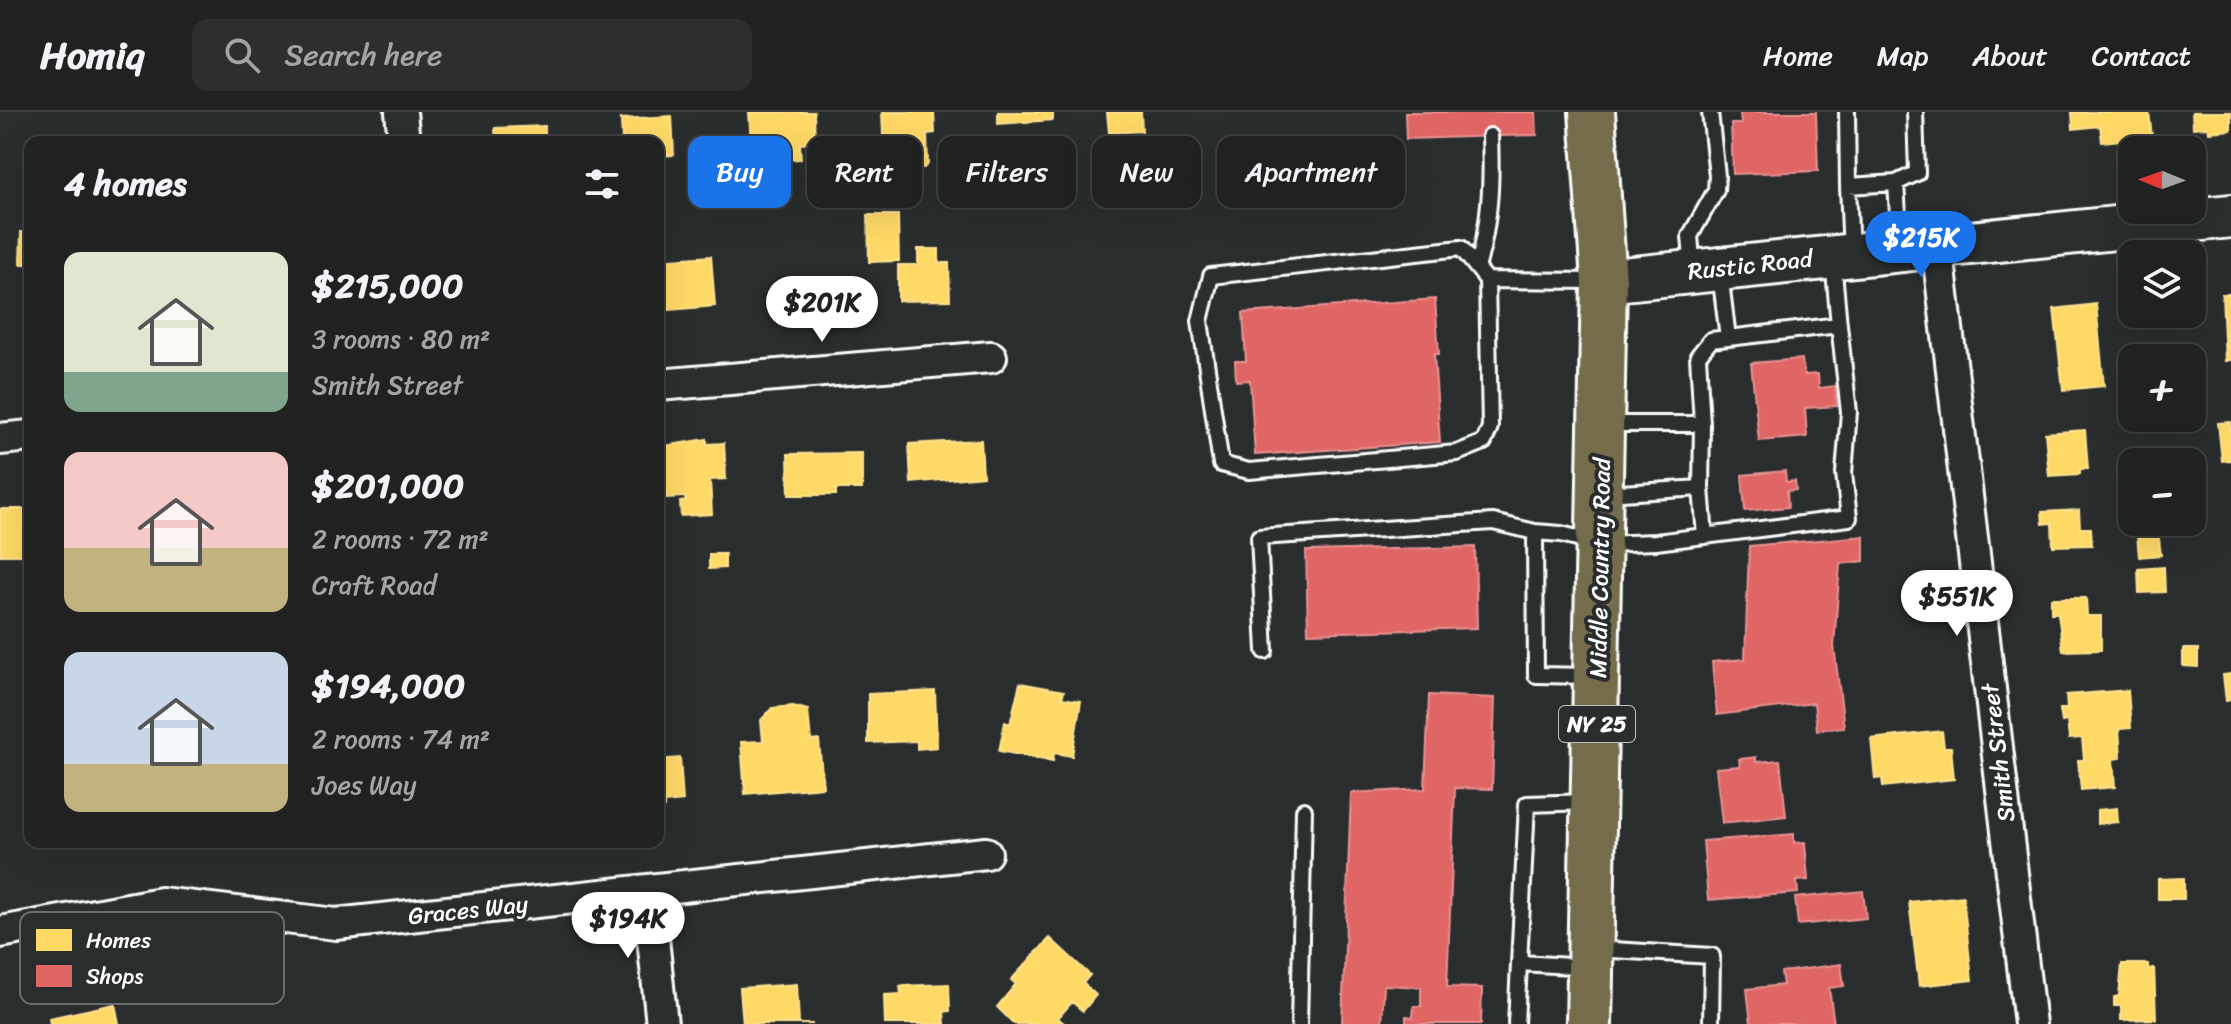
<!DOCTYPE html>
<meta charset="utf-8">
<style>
body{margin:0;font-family:Sriracha,sans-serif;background:#2d2f2f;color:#f1f3f6;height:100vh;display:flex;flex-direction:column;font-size:30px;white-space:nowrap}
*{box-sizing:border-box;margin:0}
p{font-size:26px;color:#a2a4a5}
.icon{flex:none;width:44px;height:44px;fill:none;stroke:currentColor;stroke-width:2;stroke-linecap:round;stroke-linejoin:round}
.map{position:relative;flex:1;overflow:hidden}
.drawer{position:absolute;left:24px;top:24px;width:640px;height:712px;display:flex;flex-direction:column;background:#202222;border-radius:16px;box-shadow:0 8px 32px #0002,0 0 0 2px #3d3f40}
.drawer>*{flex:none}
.top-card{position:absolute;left:688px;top:24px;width:760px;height:72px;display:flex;gap:16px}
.needle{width:52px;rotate:271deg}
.buttons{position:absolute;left:2118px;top:24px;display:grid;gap:16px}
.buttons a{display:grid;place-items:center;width:88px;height:88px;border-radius:16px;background:#202222;box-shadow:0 8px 32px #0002,0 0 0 2px #3d3f40;font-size:40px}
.price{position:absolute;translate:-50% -68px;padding:0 18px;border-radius:28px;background:#fff;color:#222;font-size:26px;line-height:52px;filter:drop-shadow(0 2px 4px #0008)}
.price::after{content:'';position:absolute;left:50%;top:48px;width:24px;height:18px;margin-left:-12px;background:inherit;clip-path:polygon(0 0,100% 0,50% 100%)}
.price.selected{background:#1a73e8;color:#fff}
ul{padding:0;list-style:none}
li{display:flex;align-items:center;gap:24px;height:200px;padding:0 40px}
li span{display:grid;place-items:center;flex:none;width:224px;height:160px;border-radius:16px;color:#555}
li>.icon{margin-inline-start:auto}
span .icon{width:96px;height:96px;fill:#fffc;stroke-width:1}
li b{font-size:34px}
h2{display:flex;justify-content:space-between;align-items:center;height:96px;padding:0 40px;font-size:34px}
.pill{padding:0 28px;border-radius:16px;background:#202222;box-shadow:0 8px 32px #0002,0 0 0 2px #3d3f40;font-size:28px;line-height:72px}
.pill.selected{background:#1a73e8;color:#fff}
header{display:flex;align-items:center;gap:48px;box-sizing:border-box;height:112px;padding:0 40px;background:#202222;border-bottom:2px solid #3d3f40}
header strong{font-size:38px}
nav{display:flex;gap:44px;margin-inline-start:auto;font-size:28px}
.search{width:560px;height:72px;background:#2d2f2f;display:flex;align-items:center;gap:20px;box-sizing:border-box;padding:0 28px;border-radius:16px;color:#a2a4a5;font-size:30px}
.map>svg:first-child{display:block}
</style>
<header>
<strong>Homiq</strong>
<div class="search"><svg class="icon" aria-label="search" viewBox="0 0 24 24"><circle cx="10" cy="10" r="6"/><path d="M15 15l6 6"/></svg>Search here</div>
<nav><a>Home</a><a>Map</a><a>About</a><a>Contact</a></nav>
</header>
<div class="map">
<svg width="2231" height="912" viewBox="0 0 2231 912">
<rect width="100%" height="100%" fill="#2a2d2e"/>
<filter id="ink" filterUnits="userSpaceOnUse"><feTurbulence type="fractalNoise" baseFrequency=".0125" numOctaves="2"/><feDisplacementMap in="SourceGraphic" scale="16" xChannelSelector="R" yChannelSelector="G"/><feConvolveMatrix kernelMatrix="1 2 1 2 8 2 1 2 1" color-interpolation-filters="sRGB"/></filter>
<g filter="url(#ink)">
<path fill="#ffd966" stroke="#ffe494" stroke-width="2" d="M749,0h65l1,31 -15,1 1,15 -20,1v-15l-30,2z
M882,0h52l1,21 -8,1 1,30 -4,4 -23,-2 4,-31 -22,1z
M998,0h55v8l-55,4z
M1107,0h34l1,19 -33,2z
M2072,0h77l3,25 -50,5 -2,-16 -27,3z
M2192,0h39v18l-22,2 -1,-5 -15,1z
M672,4l2,39 -16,1v-14h-36l-1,-23z
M545,14v16h-49l-1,-14z
M868,103h30l1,46 -30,1z
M21,120h9v32h-10z
M918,137h21v14h10l1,37 -52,1v-36h20z
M711,144l4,50 -57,5v-51z
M2222,182h9v66l-6,1z
M2096,192l8,82 -41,4 -9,-81z
M2153,306h16l2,11 -16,3z
M2231,310v38l-9,1 -4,-38z
M2085,318l3,39h-8v5l-31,2 -4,-43z
M707,327v5l17,-1 2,36 -16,1 2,34 -31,2 -1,-14 6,-1 -1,-4 -19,1 -1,-18 -6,1 -1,-34z
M981,328l2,36 -72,7 -2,-39z
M862,341v36h-26v6h-47l-1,-41z
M0,397h25l-1,46h-24z
M2079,398l1,18h11l1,17 -39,1 -1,-23 -9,1 -1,-12z
M2157,411l4,32 -22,2 -3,-33z
M709,442h16v14l-16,1z
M2164,455l1,25 -26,1 -1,-24z
M2051,486h35l1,18h14v34l-38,1 -5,-38h-7z
M2183,537h15v18l-15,-1z
M2231,562v26l-5,1 -3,-26z
M1020,571l44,8 -2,7 19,3 -9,55 -18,-3 -1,8 -54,-10 6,-29 5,2z
M2128,578l3,38 -12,1 2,29 -8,1 2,28 -34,3 -3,-30h6l-2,-22 -13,1 -2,-18 -5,1 -2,-13h7l-1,-14z
M935,579l2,56 -20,2v-8l-49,2v-49z
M793,594l15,4 3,31 8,-1 4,47 -78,7 -4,-52 22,-1 -2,-21 11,-12z
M1942,619l2,16h7l3,32 -71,8 -1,-9 -7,1 -4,-40z
M680,646l3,43 -19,2v5h-6v-48z
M2117,696l1,14 -21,2v-14z
M2184,766v21h-26v-20z
M1963,784l9,84 -53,6 -10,-84z
M1050,826l40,37 -7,8 13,12 -13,16 -11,-9 -14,16 7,6h-51l-17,-17 19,-23 -5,-4z
M2122,852h26v5l6,-1 2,51 -35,1v-14h-7v-9l5,-1z
M797,872l2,40h14h-70l-3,-36z
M949,872l1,27 -6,1 1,12h-60l-1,-29 17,-1 -1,-8z
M115,892l4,20h-69l-1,-6z"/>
<path fill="#e06666" stroke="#e99494" stroke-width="2" d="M1405,0h131l1,23 -131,4z
M1740,0h76l2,59 -85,3 -2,-50h10z
M1435,187l4,55h-5l6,88 -185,13 -5,-75 -14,1 -1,-20h11l-3,-48z
M1802,247l2,16 14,-1 1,14 16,-2 2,20 -32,2 2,29 -48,4 -8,-78z
M1785,359l1,11 9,-1 1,9 -9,1 1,16 -43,4 -3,-36z
M1864,424v25l-24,3 -6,82 10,81 -27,3 -3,-27 -97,12 -5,-53 33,-3 4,-113z
M1475,435l2,81 -169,5 -2,-82z
M1429,583l66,3 -3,91 -37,-1 -8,199 35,1 -1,36h-75v-8l7,1 1,-11h7v-19l-37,-2 -2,39 -40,-1 9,-230 74,-4z
M1756,645v5l24,-2 6,56 -64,7 -6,-55 24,-2 -1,-7z
M1794,722v9l11,-1 3,38 -11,1 1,12 -90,7 -5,-59z
M1863,779l3,27 -68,7 -3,-27z
M1841,852l3,22 -15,2 5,36h-83l-4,-35 36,-4 -2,-13z"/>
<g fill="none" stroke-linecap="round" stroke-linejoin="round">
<defs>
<path id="lane" d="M1847,0l1,74
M1896,71l21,-10 -2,-61
M1461,136l26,32 3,147 -6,15 -27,11 -208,18 -28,-7 -21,-143 11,-45z
M1851,141l-3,-67 48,-3 4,64
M1833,149l6,64
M1477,156c13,-45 15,-85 13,-132
M1693,158l-3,-34 26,-46 1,-14 -7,-64
M1487,168l112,1
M1606,312h96l-1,64
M1702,312l-4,-68 13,-16 17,-2
M1605,382l96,-6 4,48
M1265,539l-6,-114 234,-15 42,10
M1592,564l-56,-1 -1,-143 26,2 40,10 55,-2 193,-24 -5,-45 5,-61 -10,-87 -111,13 -8,-65
M1596,837l116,7 -1,68
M1520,851l68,4
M1299,912l5,-214
M1516,912l11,-220 63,-2"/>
<path id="street" d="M401,0l3,30
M1937,132l93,780
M658,273l333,-28
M0,327l30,-3
M648,779l14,133
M0,820l161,-29 175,21 650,-71"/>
<path id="secondary" d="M1604,169l627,-65"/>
<path id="primary" d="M1589,912l15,-743 -12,-169"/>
</defs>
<use href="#lane" stroke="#fff" stroke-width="20"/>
<use href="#street" stroke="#fff" stroke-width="36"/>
<use href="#secondary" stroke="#fff" stroke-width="48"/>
<use href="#primary" stroke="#fff" stroke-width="50"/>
<use href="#lane" stroke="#2a2d2e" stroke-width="14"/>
<use href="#street" stroke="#2a2d2e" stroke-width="30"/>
<use href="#secondary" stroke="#2a2d2e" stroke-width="42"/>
<use href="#primary" stroke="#746c4b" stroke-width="44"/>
</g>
</g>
<g text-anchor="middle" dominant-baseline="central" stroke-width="8" stroke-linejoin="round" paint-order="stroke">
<rect fill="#2a2d2e" stroke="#bfc0c0" stroke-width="2" x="1559" y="594" width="76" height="36" rx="6"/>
<g font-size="22" font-weight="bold" fill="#fff">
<text x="1597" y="612">NY 25</text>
</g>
<g font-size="24" fill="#fff" stroke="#2a2d2e">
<text transform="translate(1750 153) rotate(-6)">Rustic Road</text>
<text transform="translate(1600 456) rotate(-89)">Middle Country Road</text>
<text transform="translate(1998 641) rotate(-97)">Smith Street</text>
<text transform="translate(468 798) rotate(-6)">Graces Way</text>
</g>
</g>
<rect x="20" y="800" width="264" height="92" rx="12" fill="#2a2d2e" stroke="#6a6c6d" stroke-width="2"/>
<rect x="36" y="817" width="36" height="22" fill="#ffd966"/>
<rect x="36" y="853" width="36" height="22" fill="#e06666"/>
<g font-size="22" fill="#fff">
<text x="86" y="836">Homes</text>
<text x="86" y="872">Shops</text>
</g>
</svg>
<div class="buttons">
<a><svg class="needle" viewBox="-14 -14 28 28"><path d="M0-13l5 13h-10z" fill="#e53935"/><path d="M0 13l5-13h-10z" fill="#a2a4a5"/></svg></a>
<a><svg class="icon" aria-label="layers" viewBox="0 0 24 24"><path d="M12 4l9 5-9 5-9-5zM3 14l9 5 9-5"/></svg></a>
<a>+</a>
<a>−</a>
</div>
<b class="price selected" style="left:1921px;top:167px">$215K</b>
<b class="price" style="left:822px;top:232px">$201K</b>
<b class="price" style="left:1957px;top:526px">$551K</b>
<b class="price" style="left:628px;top:848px">$194K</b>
<div class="top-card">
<a class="pill selected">Buy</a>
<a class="pill">Rent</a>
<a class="pill">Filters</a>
<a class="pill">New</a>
<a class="pill">Apartment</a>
</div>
<section class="drawer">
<h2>4 homes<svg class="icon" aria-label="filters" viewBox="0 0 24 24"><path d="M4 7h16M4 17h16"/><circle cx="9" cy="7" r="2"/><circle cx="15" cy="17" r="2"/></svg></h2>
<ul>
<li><span style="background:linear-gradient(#dfe7d0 75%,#7fa58c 0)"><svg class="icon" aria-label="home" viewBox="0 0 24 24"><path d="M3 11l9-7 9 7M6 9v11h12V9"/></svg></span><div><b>$215,000</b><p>3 rooms · 80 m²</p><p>Smith Street</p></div></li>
<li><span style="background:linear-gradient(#f6c9c9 60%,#c2b280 0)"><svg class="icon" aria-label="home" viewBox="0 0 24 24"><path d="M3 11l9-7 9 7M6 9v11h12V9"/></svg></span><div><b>$201,000</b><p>2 rooms · 72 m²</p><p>Craft Road</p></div></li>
<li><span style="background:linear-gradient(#c9d6e8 70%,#c2b280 0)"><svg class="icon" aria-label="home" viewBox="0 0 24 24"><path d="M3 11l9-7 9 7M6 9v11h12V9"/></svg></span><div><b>$194,000</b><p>2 rooms · 74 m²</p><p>Joes Way</p></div></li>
</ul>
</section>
</div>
